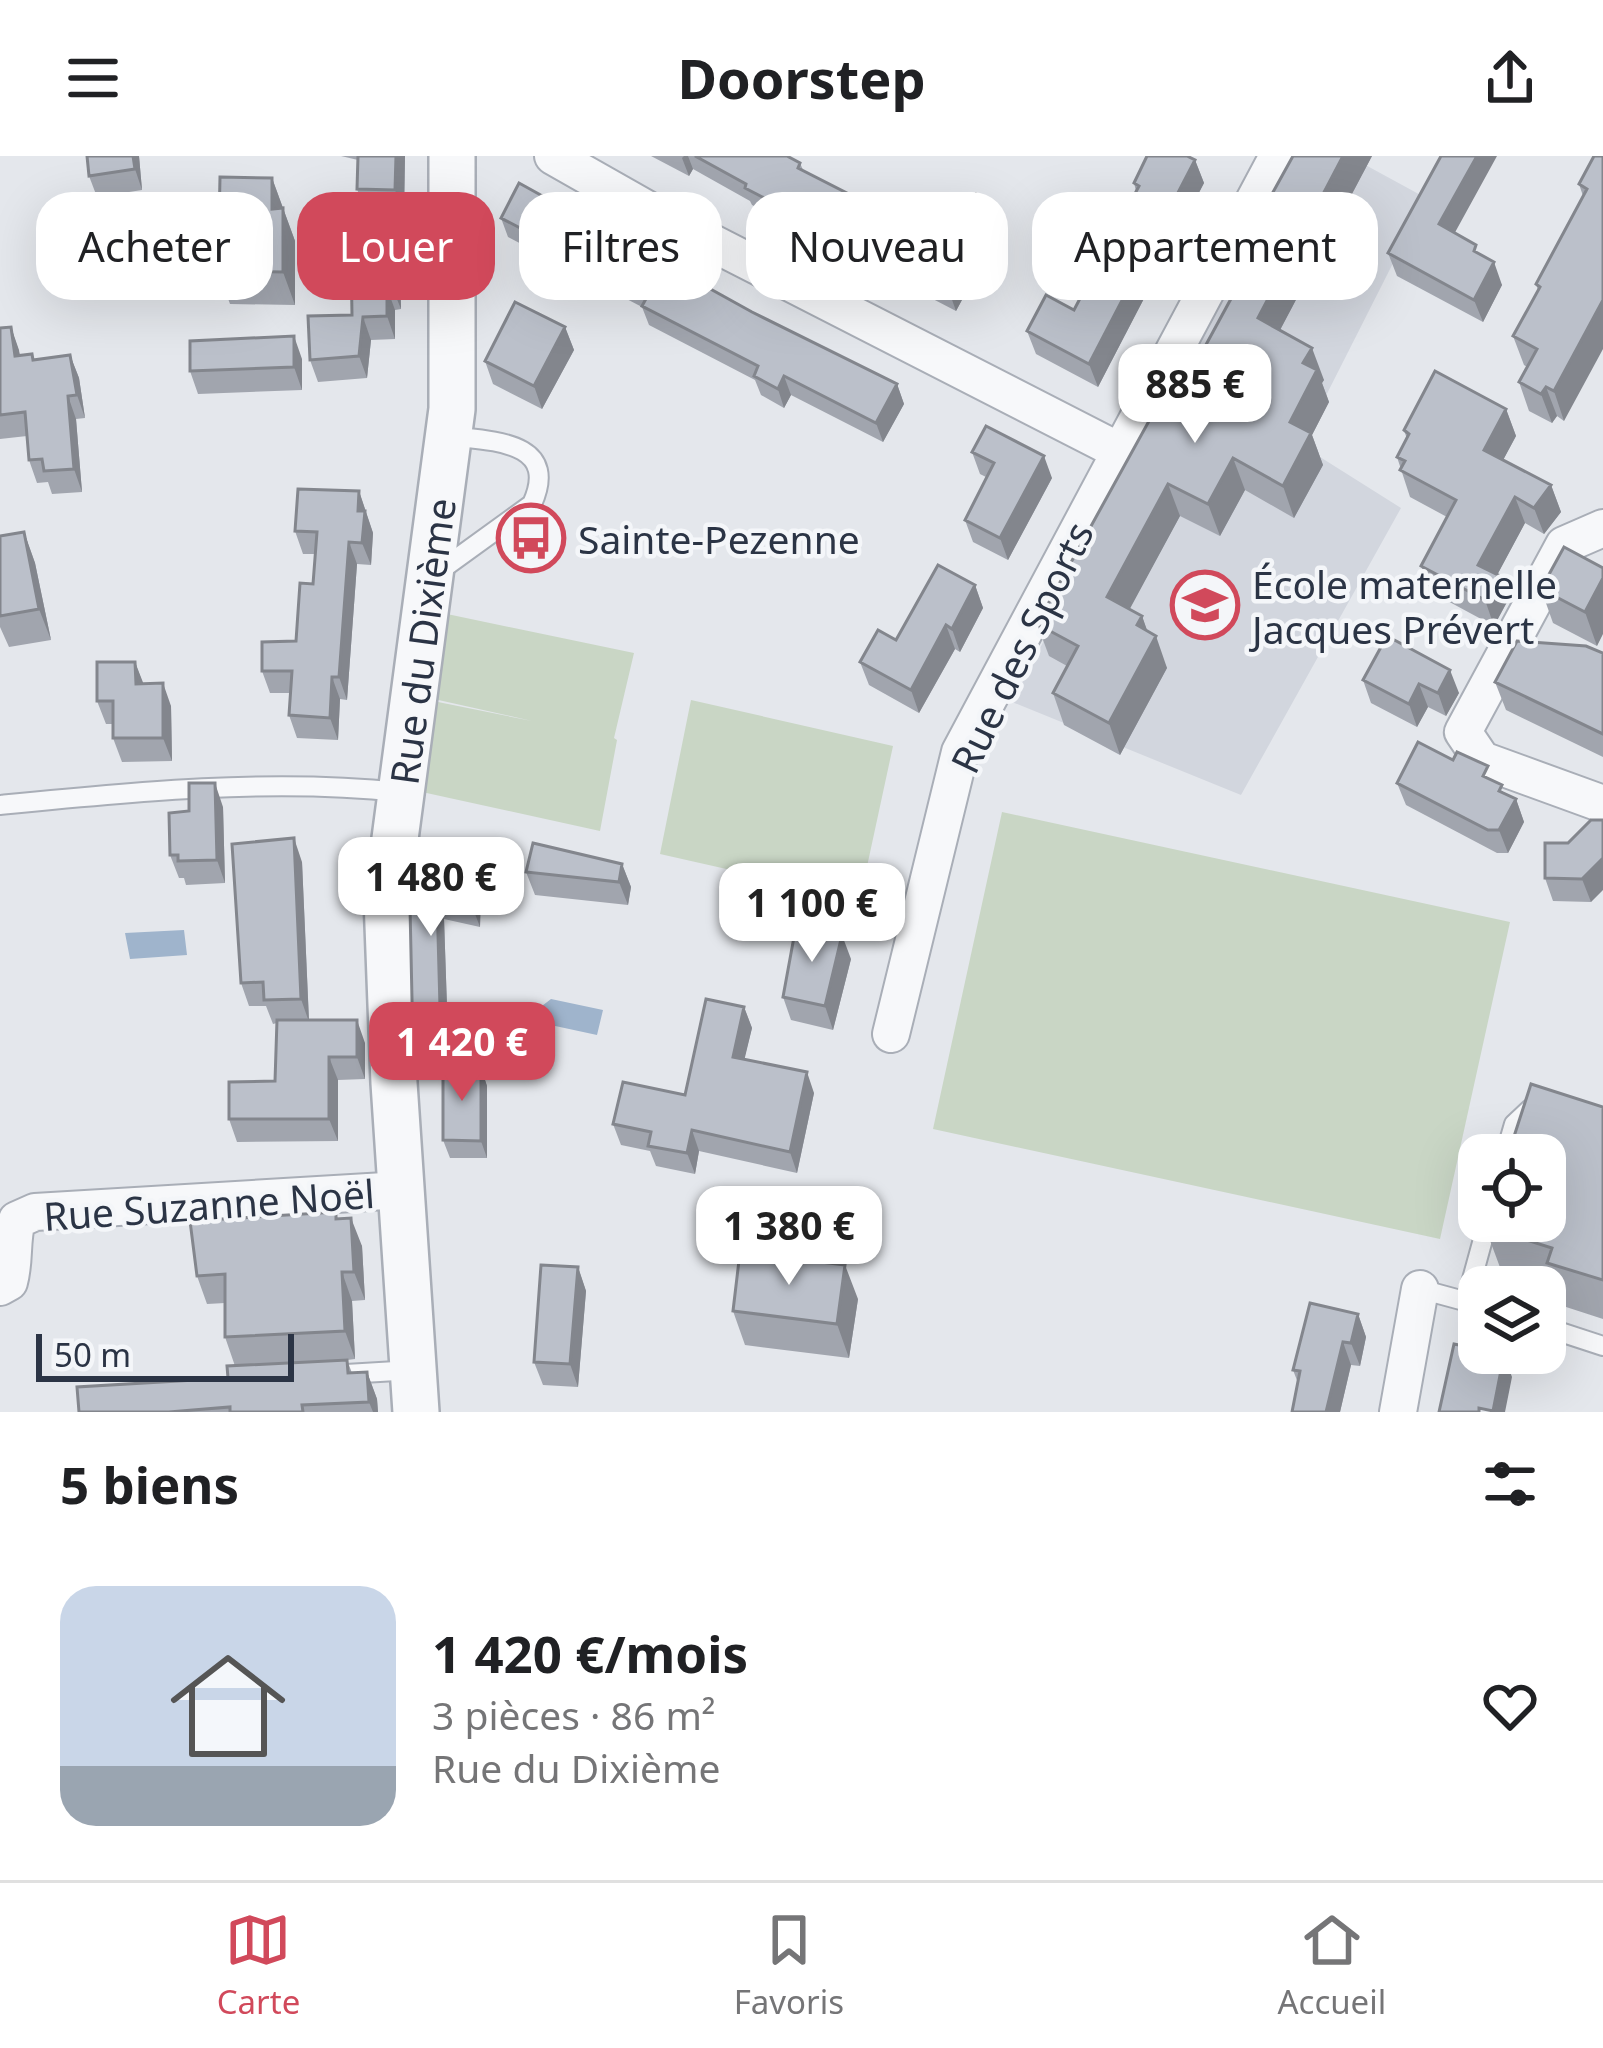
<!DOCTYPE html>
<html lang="fr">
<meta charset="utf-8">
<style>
body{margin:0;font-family:"Noto Sans",sans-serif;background:#f2f2f2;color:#202124;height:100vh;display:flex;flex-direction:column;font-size:45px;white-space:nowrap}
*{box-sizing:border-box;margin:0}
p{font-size:39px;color:#757577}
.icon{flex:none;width:66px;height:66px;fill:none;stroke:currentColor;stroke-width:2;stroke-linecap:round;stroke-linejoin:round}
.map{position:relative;height:1256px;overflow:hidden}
.sheet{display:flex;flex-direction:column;background:#fff;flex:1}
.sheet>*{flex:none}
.banner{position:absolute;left:36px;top:36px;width:1533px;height:108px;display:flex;gap:24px}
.fabs{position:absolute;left:1458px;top:978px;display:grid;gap:24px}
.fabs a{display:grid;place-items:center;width:108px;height:108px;border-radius:24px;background:#fff;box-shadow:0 12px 48px #0002;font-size:60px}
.scale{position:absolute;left:36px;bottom:30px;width:258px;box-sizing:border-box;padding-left:12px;border:6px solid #2b3445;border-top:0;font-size:33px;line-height:42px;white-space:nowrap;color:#2b3445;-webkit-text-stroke:9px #f4f6f9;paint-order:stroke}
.price{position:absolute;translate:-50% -102px;padding:0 27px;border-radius:24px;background:#fff;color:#222;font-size:39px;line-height:78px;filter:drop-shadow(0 3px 6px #0008)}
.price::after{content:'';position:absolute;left:50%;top:72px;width:36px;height:27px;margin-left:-18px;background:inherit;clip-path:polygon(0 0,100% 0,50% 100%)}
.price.active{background:#d1495b;color:#fff}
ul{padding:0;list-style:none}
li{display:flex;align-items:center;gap:36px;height:300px;padding:0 60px}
li span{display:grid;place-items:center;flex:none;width:336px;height:240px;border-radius:36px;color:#555}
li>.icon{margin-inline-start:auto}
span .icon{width:144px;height:144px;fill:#fffc;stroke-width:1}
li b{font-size:51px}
h2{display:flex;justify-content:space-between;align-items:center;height:144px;padding:0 60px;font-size:51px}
.pill{padding:0 42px;border-radius:36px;background:#fff;box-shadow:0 12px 48px #0002;font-size:42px;line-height:108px}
.pill.active{background:#d1495b;color:#fff}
header{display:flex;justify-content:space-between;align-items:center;height:156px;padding:0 60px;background:#fff;font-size:54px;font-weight:700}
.menu{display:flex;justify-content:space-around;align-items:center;height:168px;border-top:3px solid #e0e0e0;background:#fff;font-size:33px;color:#757577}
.menu a{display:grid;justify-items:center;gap:6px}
.menu .active{color:#d1495b}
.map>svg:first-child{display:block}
</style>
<header><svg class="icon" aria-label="menu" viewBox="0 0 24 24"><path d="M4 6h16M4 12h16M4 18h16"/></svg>Doorstep<svg class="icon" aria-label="share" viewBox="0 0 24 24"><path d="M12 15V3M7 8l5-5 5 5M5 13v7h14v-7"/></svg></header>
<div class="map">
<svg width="1603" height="1256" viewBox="0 0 1603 1256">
<rect width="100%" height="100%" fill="#e4e7ec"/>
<path fill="#d2d6de" d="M1296,0h53l77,42 -125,247 100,63 -160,287 -229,-93z"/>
<path fill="#c9d6c5" d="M447,458l187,39 -20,85 3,2 -17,91 -178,-39 11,-91 99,20 -98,-22z
M691,544l202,46 -33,153 -200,-45z
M1002,656l508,110 -70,317 -507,-110z"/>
<path fill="#9fb4cc" d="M184,774l3,25 -57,4 -5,-26z
M551,843l52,11 -6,25 -51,-11 -8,-15z"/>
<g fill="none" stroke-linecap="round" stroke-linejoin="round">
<defs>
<path id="service" d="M438,416l94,-68c29,-64 -42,-63 -84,-68
M0,649c131,-13 269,-27 400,-13
M1505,999l9,-31 16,-15h11
M1420,1133l59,16
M1466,1145l22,-80
M1545,1171l58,19
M346,1218l67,-4"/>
<path id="minor" d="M553,0l95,54 471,241
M1603,372l-39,17 -101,187 19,28 121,44
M891,878l69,-282 318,-596
M0,1131l9,-5c6,-21 2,-41 8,-62l18,-8 367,-22
M1398,1256l22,-123"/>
<g id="tertiary">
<path id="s1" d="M416,1256l-22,-329 -7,-184 65,-490v-253"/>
</g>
</defs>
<use href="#service" stroke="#a9aeb7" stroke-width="22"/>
<use href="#minor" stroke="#a9aeb7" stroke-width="40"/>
<use href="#tertiary" stroke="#a9aeb7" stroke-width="50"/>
<use href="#service" stroke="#f7f8fa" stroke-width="18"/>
<use href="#minor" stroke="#f7f8fa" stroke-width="36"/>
<use href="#tertiary" stroke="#f7f8fa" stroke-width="45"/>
</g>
<path fill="#a1a5ae" d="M87,0h52l3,34 -45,7 -8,-21z
M341,0h64l-1,57 -39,-1 -8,-23 1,-29z
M651,0h136l13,7 3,7 144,74 56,-20 -47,87 -204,-106 -2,-4 -57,-32 -4,7z
M1293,0h79l-92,174 44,50 -2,3 7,19 -17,33 11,30 -29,53 -49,-28 -25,46 -40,-20 -51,93 13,7 5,15 20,37 -47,87 -56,-30 -11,-32 14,-27 -18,-10 -12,-32 140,-226 56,-102 -7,-19z
M1594,0l-30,265 -7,-5 -5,7 -23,-12 -10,-29 8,-15 -3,-2 -11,-29 25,-46 -2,-6 47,-88 -4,-12z
M1195,4l9,23 -106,204 -62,-33 -9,-23 47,-21 62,-119 -2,-8z
M272,22l23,63v64l-65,-1 -12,-33z
M501,62l251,94 145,72 7,20 -21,38 -92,-47 -7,13 -23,-13 -6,-15 -106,-55 -7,-18 -134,-70z
M1455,77l24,21 23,31 -19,37 -86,-46 -9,-23z
M400,120l1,33 -6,1v29l-24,1 -4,38 -49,4 -8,-22 42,-45z
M11,171l9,28 14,5 36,-5 9,23 6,40 -9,1 6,73 -30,2 -4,-12 -11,1 -8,-23 -2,-24 -27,3v-111z
M565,171l9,23 -32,59 -49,-25 -8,-23z
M302,203v31l-104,4 -8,-23z
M1506,253l10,27 -13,24 48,25 10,27 -17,22 -19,-11 -28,52 10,27 -13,24 -63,-34 -10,-26 26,-49 -37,-20 -13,-40 10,-18 -3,-9z
M972,296l80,26 -44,82 -35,-18 -8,-22 21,-43 -6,-3z
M359,335l14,42 -2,32 -14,-1 -10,136 -7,-1 -2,41 -41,-2 -8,-23 1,-22h-20l-8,-22 34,-30 17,-57 2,-30h-12l-8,-23z
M24,376l11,31 16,77 -42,7 -9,-20v-91z
M1603,412l-6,78 -44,-23 -12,-34z
M975,429l8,23 -23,44 -5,-3 -36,64 -50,-28 -9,-23 36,-22z
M1387,480l72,57 -13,23 -18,-9 -11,20 -46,-24 -8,-23z
M1603,497v104l-97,-47 -11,-28z
M135,506l8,22 28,22 1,55 -50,1 -9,-24v-14h-7l-9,-23z
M1493,625l12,13 11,5 8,23 -16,31h-11l-91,-48 -9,-22z
M223,651l2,76 -39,2 -2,-7h-5l-9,-23 19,-44z
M1603,664l-12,82 -38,-1 -8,-23 23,-35z
M409,705l64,5 8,22 -1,39 -36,-8 5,146 -29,1 -7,-21z
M302,706l7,158 56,23v36l-27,1v61l-101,1 -8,-23 46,-38 2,-58 -4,1 -7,-18h-17l-8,-23z
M622,708l9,23 -3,18 -93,-10 -9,-23z
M851,803l-18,71 -42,-10 -8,-23z
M744,851l8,21 -8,31 70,34 -17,80 -98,-22 -4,23 -39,-8 -6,-15 -29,-6 -8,-21 72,-29z
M481,912l6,18v72h-37l-7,-18z
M1603,951v212l-40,-13 -7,-19 -55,-17 -16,-43z
M338,1063l24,27 3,54 -13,1 3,58 -8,1 5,13 15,-1 10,27 1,13h-299l149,-34 7,-12 -10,-29v-34l-18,1 -10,-28z
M578,1111l8,24 -8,96 -35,-2 -9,-23z
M858,1143l-9,59 -104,-13 -12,-34z
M1358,1158l8,23 -6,29 -9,-1 -11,47h-48l6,-29 -5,-13z"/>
<path fill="#83868d" d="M133,0h6l3,34 -7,-21z
M396,0h9l-1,57 -9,-23z
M684,0h4l5,13 -4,7 -7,-18z
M1343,0h29l-102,193 -12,-31z
M1477,0h20l-50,91 -8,-23z
M1195,4l9,23 -106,204 -9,-23z
M272,22l23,63v64l-12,-33 -11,-63z
M997,50l6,18 -47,87 -6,-17z
M391,97l9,23 1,33 -9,-22z
M1494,106l8,23 -19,37 -9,-22z
M387,132l8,22v29l-8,-23z
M1603,144v49l-39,72 -10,-30z
M363,161l8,23 -4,38 -8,-22z
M11,171l8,23 4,29 -8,-23z
M565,171l9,23 -32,59 -8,-23z
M294,180l8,23v31l-8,-23z
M1312,192l12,32 -2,3 7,19 -17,33 11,30 -29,53 -11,-32 7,-64 13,-59z
M70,199l9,23 6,40 -8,-23z
M784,220l7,19 -7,13 -6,-19z
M897,228l7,20 -21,38 -7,-19z
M1546,231l11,29 -5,7 -11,-29z
M68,240l8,23 6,73 -8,-23z
M1506,253l10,27 -22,41 -10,-27z
M1044,300l8,22 -44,82 -8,-22z
M1233,302l12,32 -25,46 -12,-32z
M1168,328l12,32 -61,113 -12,-32z
M1551,329l10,27 -17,22 -10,-26z
M359,335l14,42 -2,32 -9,-22 -4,-32z
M1515,341l10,26 -37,69 -10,-27z
M24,376l11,31 16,77 -12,-31z
M349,386l8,22 -10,136 -8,-23z
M1498,419l9,27 -13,24 -9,-26z
M1603,422v56l-6,12 -12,-34z
M975,429l8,23 -23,44 -8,-23z
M1142,460l10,28 4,-8 11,32 -47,87 -11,-32 28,-98z
M946,469l9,24 -36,64 -8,-23z
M135,506l9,23 -8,-1z
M1450,514l9,23 -13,23 -8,-23z
M332,521l8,22 -2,41 -8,-22z
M163,527l8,23 1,55 -9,-23z
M1419,528l9,23 -11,20 -8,-23z
M215,627l8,24 2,76 -8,-23z
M1516,643l8,23 -16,31 -9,-23z
M294,682l8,24 7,160 -8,-23z
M1603,702v32l-12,12 -9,-23z
M622,708l9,23 -3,18 -9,-23z
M473,710l8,22 -1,39 -8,-21z
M437,742l7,21 5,146 -8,-22z
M842,779l9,24 -18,71 -8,-24z
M744,851l8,21 -12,50 -7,-21z
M357,864l8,23v36l-8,-22z
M329,901l9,23v61l-9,-22z
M481,912l6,18v72l-6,-17z
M807,916l7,21 -17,80 -7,-21z
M692,974l7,21 -4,23 -8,-21z
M351,1062l11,28 3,54 -11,-28z
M845,1109l13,34 -9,59 -12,-34z
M578,1111l8,24 -8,96 -8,-23z
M342,1116l10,29 3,58 -10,-28z
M1358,1158l8,23 -6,29 -9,-23z
M1343,1186l8,23 -11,47h-14z
M1504,1199l8,22 -7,35h-12z
M367,1216l10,27 1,13h-5l-4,-10z"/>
<path fill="#bbc0ca" stroke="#83868d" stroke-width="3" d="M87,0h46l2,13 -46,7z
M358,0h38l-1,34 -38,-1z
M695,0h92l13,7 -2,5 149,76 29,-50 21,12 -47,88 -205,-106 1,-4z
M1147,0h40l8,4 -106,204 -62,-33 19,-36 28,15 65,-124 -5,-3z
M1293,0h50l-85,162 54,30 -9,15 14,7 -27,52 21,11 -28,53 -50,-28 -25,46 -40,-20 -61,113 35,19 -5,9 19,11 -47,87 -56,-30 25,-47 -41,-22 128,-232 12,6 62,-114 -13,-7z
M1441,0h36l-38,68 37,21 -2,6 20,11 -20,38 -86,-47z
M1594,0h9v144l-49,91 -8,-4 -5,7 -22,-12 18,-33 -24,-13 27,-49 -4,-3 51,-95 -8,-5z
M220,21l52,1v31l11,-1v64l-65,-1z
M519,27l233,129 145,72 -21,39 -92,-47 -6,13 -24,-13 4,-10 -116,-60 6,-11 -147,-77z
M391,97l1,34 -5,1v28l-24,1 -4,39 -49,4 -2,-44 44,-1 -1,-60z
M515,146l50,25 -31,59 -49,-25z
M11,171l4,29 17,-2 1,6 37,-5 7,40 -9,1 6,73 -30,2 -2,-12 -13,1 -4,-48 -25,3v-87z
M294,180v31l-104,4v-30z
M1435,215l71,38 -22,41 67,35 -17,23 -19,-11 -37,68 20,10 -13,25 -64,-34 35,-66 -56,-30 5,-9 -8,-4 12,-23 -5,-4z
M986,270l58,30 -44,82 -35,-18 29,-57 -22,-11z
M298,333l61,2 -1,20h7l-3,32 -13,-1 -10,135h-7l-2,41 -41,-3 3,-44h-30v-29l34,-1 4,-58 13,1 4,-52 -22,-1z
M24,376l15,77 -39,7v-80z
M1564,391l39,21v10l-18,34 -44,-23z
M938,409l37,20 -23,44 -6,-4 -35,65 -51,-28 18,-32 18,10z
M1387,480l63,34 -12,23 -19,-9 -10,20 -46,-24z
M1517,485l69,5 17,7v81l-108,-52z
M97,506h38l1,22 27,-1v55h-50v-37h-16z
M1418,586l35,18 4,-8 31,14 -5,10 19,9 -3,6 17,8 -17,31h-11l-91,-47z
M189,627h26l2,77 -39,1v-6h-8l-1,-42 20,-2z
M1591,664h12v38l-21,21 -37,-1v-35h23z
M294,682l7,161 -37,1 -1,-18 -22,1 -9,-139z
M533,687l89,21 -3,18 -93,-10z
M409,705l64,5 -1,40 -35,-8 4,145 -28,2z
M796,770l46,9 -17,71 -42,-9z
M706,843l38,8 -11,50 74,15 -17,80 -98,-22 -5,23 -39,-7 3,-14 -38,-8 10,-42 62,13z
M277,864h80v37h-28v62h-100v-37l46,-1z
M443,912h38v73l-38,-1z
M1531,928l72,23v173l-56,-17 5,-15 -67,-21 2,-6h58v-66h-37z
M336,1056v7l15,-1 3,54h-12l3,59 -120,6v-63l-28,2 -7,-55z
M740,1096l105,13 -8,59 -104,-13z
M541,1109l37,2 -8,97 -36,-2z
M1310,1147l48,11 -7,29 -8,-1 -17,70h-34l8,-41 -7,-1z
M1454,1188l25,5v4l25,2 -11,56 -14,-3v4h-40z
M347,1204l1,13 19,-1 2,30 -67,3 1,7h-73v-5l-61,5h-90l-2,-25 151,-9 -1,-12z"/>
<defs>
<symbol id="bus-ring" viewBox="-11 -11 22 22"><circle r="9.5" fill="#f4f6f9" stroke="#d1495b" stroke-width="1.5"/><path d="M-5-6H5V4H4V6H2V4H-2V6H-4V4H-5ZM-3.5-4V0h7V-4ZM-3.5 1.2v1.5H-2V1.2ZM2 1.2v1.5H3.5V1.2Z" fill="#d1495b"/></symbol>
<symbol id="school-ring" viewBox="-11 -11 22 22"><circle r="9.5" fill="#f4f6f9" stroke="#d1495b" stroke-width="1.5"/><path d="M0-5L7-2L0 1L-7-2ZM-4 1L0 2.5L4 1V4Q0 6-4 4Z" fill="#d1495b"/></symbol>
</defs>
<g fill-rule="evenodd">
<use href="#bus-ring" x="493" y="344" width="76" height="76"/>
<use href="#school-ring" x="1167" y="411" width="76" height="76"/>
</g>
<g text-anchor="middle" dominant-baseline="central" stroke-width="9" stroke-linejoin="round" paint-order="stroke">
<g font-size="39" fill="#2b3445" stroke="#f4f6f9" text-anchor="start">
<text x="578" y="382">Sainte-Pezenne</text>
<text x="1252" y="427">École maternelle<tspan x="1252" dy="45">Jacques Prévert</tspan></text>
</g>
<g font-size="39" fill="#2b3445" stroke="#f4f6f9">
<text stroke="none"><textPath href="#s1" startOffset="774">Rue du Dixième</textPath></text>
<text transform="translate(1021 491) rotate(-64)">Rue des Sports</text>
<text transform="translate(209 1048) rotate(-4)">Rue Suzanne Noël</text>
</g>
</g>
</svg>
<div class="fabs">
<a><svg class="icon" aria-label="locate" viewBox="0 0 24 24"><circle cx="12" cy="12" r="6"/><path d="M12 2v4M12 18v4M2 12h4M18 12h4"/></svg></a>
<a><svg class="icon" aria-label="layers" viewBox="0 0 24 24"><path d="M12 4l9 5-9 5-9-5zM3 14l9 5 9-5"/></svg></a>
</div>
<div class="scale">50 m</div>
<b class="price" style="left:1195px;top:290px">885 €</b>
<b class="price" style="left:431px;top:783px">1 480 €</b>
<b class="price" style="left:812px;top:809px">1 100 €</b>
<b class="price active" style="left:462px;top:948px">1 420 €</b>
<b class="price" style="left:789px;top:1132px">1 380 €</b>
<div class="banner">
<a class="pill">Acheter</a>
<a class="pill active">Louer</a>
<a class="pill">Filtres</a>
<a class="pill">Nouveau</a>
<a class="pill">Appartement</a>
</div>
</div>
<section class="sheet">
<h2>5 biens<svg class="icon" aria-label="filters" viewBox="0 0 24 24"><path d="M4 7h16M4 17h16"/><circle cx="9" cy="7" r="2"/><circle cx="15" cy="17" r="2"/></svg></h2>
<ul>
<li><span style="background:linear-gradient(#c9d6e8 75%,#9aa5b1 0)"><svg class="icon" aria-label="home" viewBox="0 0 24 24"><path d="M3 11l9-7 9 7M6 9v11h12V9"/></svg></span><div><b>1 420 €/mois</b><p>3 pièces · 86 m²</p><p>Rue du Dixième</p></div><svg class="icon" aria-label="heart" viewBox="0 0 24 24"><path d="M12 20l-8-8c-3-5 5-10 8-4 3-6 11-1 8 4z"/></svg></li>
</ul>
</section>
<nav class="menu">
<a class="active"><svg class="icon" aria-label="map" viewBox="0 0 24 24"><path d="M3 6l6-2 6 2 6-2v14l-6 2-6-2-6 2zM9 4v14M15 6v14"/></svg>Carte</a>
<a><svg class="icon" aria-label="saved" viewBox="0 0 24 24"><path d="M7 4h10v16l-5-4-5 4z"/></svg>Favoris</a>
<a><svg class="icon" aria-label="home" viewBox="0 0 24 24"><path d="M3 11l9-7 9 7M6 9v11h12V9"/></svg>Accueil</a>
</nav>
